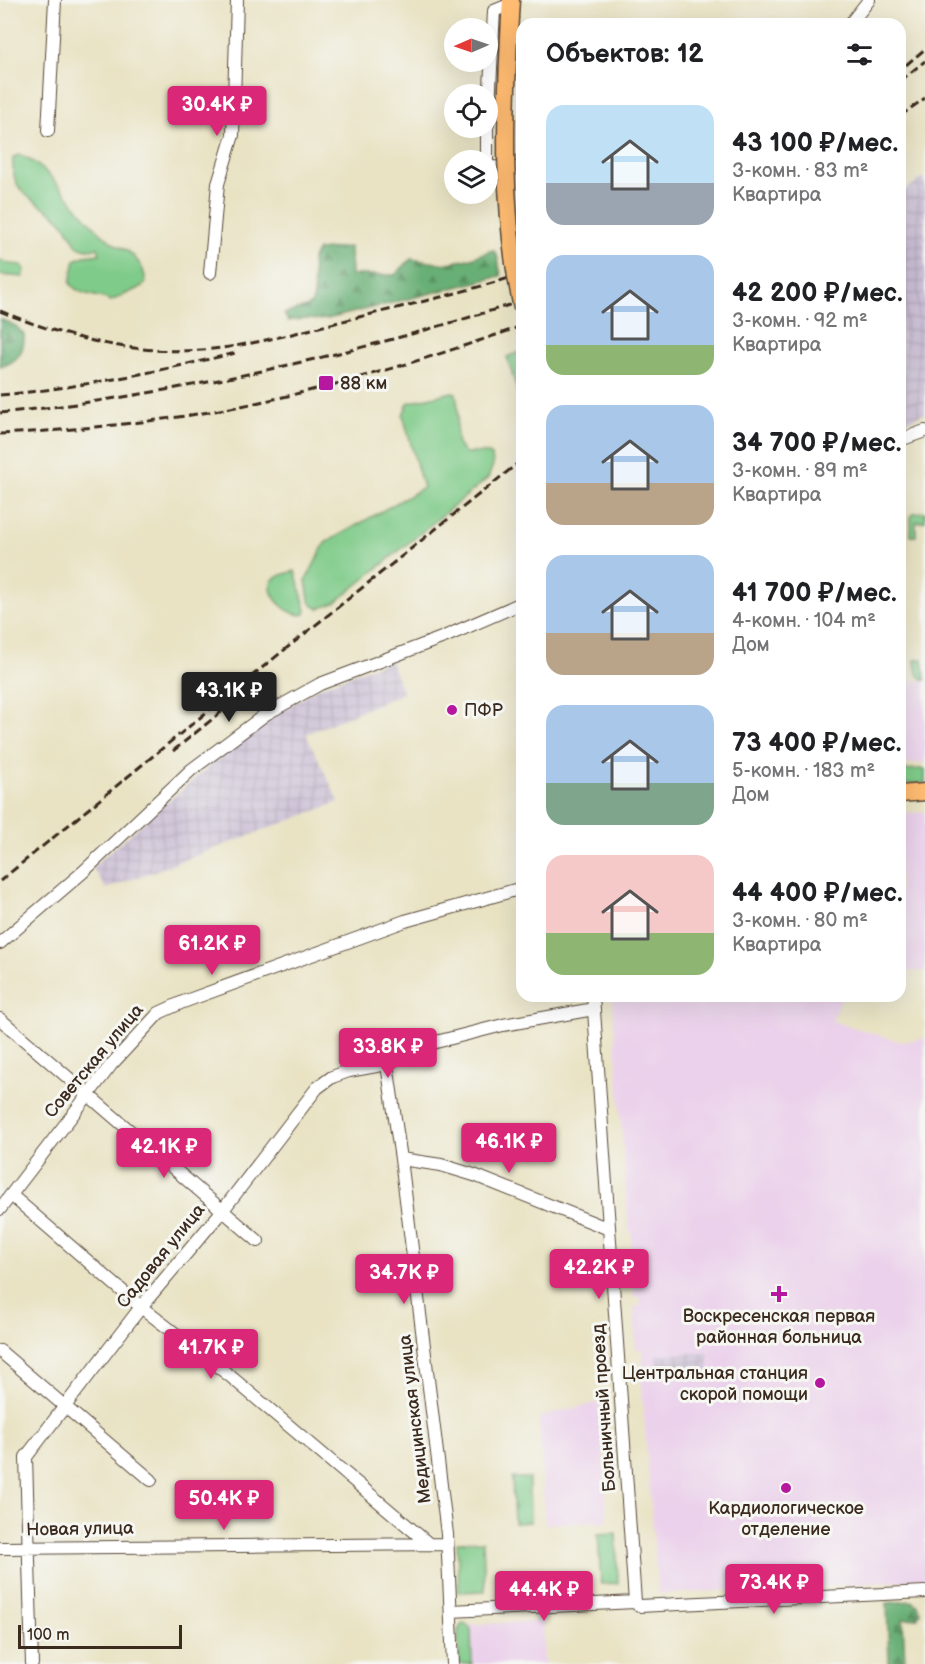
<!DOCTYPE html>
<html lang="ru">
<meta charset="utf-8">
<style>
body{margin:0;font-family:"Balsamiq Sans",sans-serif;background:#f2f2f2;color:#202124;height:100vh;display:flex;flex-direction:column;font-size:22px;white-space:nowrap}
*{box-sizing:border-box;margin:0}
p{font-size:20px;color:#757577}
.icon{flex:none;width:33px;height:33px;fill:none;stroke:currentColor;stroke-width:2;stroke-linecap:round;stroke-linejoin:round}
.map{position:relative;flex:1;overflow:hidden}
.drawer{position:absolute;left:516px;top:18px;width:390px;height:984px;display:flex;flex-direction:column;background:#fff;border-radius:18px;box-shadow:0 6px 24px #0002}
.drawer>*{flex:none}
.needle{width:39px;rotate:268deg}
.controls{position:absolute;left:444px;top:18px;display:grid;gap:12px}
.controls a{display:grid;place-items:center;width:54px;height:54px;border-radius:50%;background:#fff;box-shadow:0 6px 24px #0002;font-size:30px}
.scale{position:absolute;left:18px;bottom:15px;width:164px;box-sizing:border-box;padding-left:6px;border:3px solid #3b2a1e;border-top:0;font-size:16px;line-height:21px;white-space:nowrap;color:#3b2a1e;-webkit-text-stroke:4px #f6f6f2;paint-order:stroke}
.price{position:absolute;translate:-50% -51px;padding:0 14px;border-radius:6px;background:#db2777;color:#fff;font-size:20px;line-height:39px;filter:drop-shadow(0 2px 3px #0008)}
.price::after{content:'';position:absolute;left:50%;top:36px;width:18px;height:14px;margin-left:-9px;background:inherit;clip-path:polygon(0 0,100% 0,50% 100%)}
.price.active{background:#222;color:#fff}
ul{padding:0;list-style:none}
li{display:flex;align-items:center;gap:18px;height:150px;padding:0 30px}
li span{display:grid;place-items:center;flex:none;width:168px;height:120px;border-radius:18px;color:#555}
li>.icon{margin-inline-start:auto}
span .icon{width:72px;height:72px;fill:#fffc;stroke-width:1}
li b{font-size:26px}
h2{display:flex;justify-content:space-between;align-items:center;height:72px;padding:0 30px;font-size:26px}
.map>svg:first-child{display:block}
</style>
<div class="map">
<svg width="925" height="1664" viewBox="0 0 925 1664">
<defs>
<pattern id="industrial-grid" width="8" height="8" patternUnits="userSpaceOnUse" patternTransform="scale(1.5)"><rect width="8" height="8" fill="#cbbfd5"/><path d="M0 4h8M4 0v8" fill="none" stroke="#afa4b6"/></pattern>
<pattern id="forest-firs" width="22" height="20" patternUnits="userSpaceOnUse" patternTransform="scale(1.5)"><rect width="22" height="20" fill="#67af75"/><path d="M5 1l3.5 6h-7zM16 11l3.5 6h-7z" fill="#568f5f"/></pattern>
<pattern id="park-tufts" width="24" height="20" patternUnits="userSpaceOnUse" patternTransform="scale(1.5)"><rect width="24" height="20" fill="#7fcb89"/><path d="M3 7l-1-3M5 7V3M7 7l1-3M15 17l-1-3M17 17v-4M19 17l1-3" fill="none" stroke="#6fae76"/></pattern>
</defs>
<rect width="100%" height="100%" fill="#f6f6f2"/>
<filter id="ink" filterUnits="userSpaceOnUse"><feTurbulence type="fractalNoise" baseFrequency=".0167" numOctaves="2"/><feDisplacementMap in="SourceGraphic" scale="12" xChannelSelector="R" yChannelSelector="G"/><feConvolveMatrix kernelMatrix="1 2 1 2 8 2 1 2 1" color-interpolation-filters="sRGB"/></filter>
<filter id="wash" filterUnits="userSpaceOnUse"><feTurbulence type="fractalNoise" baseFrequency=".008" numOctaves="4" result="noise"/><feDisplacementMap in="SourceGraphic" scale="24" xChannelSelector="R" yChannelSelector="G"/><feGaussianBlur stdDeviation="1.35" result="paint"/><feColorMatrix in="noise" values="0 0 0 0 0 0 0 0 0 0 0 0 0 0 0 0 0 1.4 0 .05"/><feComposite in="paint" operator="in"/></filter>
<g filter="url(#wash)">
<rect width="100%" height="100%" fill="#e9e3c4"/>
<path fill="#ebd1eb" d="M925,680v83l-25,1v-82z
M925,812v159l-25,1v-159z
M612,996h230l-10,25 70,21 23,-4v542l-267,14 -18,-227h3l-1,-18h-6l-2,-42 6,-1v-9h-6l-3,-65h-2z
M600,1402l7,119 -62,3 -6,-105 6,-4z
M543,1621l1,43h-75l-2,-39z"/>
<path fill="url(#industrial-grid)" d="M925,177v236l-25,11v-231z
M390,660l13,33 -97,41 33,68 -233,87 -14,-22 152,-131 73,-48z
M708,1352l1,19 -52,3 -1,-19z"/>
<path fill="#7fcb89" stroke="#5d7a54" stroke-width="1.5" d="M18,155c26,5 55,50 74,69 7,7 16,16 24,21 8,4 14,6 19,13 7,7 10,15 11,25l-5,4 -30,14c-15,-8 -30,-3 -41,-18l5,-23 9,-4 16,-2 -2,-6 -11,1 -10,-3c-4,-8 -9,-18 -15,-24 -23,-25 -52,-22 -49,-64z
M0,260l10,4 12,1 3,5 -2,7 -23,-2z
M522,351v54l-15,-48z
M452,392l4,1c1,6 2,13 2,20 0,14 -6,29 7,40h22l5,3 1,9 -5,13 -152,124 -17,7 -6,-3 -4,-7 -3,-19 19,-37 98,-55 -20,-73 5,-12z
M925,512v9l-9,1v14h-5v-19l3,-4z
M295,571l11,39 -1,4c-14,5 -40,-18 -33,-33 3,-6 17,-8 23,-10z
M923,659l2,21c-10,-5 -9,-10 -10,-20z
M925,769v14l-25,1v-14z
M616,1533l2,50 -17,1 -3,-50z
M483,1541l2,50 -26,1 -2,-50z
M462,1624h4l5,5 1,35h-13l-1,-34z"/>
<path fill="url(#forest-firs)" stroke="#516c4a" stroke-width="1.5" d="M350,247l1,28h44l16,-16 32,5 26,-5 24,-9 4,5 4,21 -174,43c-13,2 -25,-2 -39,2l-4,-7 22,-7 6,-4 2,-8 -2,-36 6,-9z
M0,319l16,7 8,9c1,17 -8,28 -24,32z
M912,1601l6,4 3,8 -3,1v4l-15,1 2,45h-16l-2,-61z"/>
<path fill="url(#park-tufts)" stroke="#5d7a54" stroke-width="1.5" d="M512,1478h17l1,44 -16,1z"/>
</g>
<g filter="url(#ink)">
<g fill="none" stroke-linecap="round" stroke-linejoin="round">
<defs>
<path id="minor" d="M850,24l19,-24
M488,125l6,-114 17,-7
M48,131l7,-131
M487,160v-32
M488,167l34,1
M210,273l8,-89 15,-49 4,-135
M900,440l25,-9
M0,943l83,-71 108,-102 75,-56 54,-30 124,-47 78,-34
M593,996l42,606
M0,1019l258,222
M387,1064l14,95 46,375 6,130
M401,1159l40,6 33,10 135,54
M11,1195l130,112 89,69 199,168
M0,1209l111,-144 48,-52 24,-11 222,-81 117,-33
M0,1351l151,129
M0,1548l447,-4
M451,1611l184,-9 4,4 286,-14
M32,1664l-6,-207 115,-150 82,-97 94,-122 15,-11 17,-6 38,-7 17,-10 32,-12 67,-17 91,-16"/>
<path id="major" d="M510,17l1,-17
M900,794l25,-2"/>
</defs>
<use href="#minor" stroke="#554637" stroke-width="14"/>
<use href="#major" stroke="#554637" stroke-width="19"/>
<use href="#minor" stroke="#fff" stroke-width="12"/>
<use href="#major" stroke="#febb71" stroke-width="16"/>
<path stroke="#3b2a1e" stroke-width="3" stroke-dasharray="9 4.5" stroke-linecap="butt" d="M906,65l19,-16
M900,81l25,-20
M900,116l25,-18
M0,311c76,31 153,49 235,35 42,-7 83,-19 124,-29 55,-13 109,-26 163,-43
M0,395c79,-7 159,-24 236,-42
M0,413c177,-18 353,-58 522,-112
M0,434c70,-4 140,-10 209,-22 107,-19 211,-50 313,-86
M173,751l95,-77
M0,881l213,-174 309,-247"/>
<defs>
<path id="major-bridge" d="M510,17c-5,97 -9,195 12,291"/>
</defs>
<use href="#major-bridge" stroke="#554637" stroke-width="19" stroke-linecap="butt"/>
<use href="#major-bridge" stroke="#febb71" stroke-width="16"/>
</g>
</g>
<g fill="#b5179e" stroke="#f6f6f2" stroke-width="2">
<rect x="318" y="375" width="16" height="16" rx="3"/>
<circle cx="452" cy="710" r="6"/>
<path d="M776 1285h6v6h6v6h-6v6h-6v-6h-6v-6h6z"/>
<circle cx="820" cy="1383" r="6"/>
<circle cx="786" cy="1488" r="6"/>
</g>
<g text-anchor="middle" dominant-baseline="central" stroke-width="6" stroke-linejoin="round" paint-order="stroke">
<g font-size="18" fill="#3b2a1e" stroke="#f6f6f2" text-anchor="start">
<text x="340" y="383">88 км</text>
<text x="464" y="710">ПФР</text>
<text x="779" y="1316" text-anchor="middle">Воскресенская первая<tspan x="779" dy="21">районная больница</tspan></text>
<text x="808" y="1373" text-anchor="end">Центральная станция<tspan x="808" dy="21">скорой помощи</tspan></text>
<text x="786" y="1508" text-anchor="middle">Кардиологическое<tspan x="786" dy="21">отделение</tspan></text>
</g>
<g font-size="18" fill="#3b2a1e" stroke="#f6f6f2">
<text transform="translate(94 1061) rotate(-50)">Советская улица</text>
<text transform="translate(161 1256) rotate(-51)">Садовая улица</text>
<text transform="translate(604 1408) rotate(-94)">Больничный проезд</text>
<text transform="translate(415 1419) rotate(-97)">Медицинская улица</text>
<text transform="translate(80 1529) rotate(-1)">Новая улица</text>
</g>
</g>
</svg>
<div class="controls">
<a><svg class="needle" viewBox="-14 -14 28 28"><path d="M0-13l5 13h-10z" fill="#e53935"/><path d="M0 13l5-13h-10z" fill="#757577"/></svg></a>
<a><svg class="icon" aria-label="locate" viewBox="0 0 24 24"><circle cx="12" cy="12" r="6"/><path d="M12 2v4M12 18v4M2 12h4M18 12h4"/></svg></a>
<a><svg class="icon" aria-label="layers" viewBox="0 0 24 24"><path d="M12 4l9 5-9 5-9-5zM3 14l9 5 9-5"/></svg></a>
</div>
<div class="scale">100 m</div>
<b class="price" style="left:217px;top:137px">30.4K ₽</b>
<b class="price active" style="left:229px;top:723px">43.1K ₽</b>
<b class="price" style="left:212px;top:976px">61.2K ₽</b>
<b class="price" style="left:388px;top:1079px">33.8K ₽</b>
<b class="price" style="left:509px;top:1174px">46.1K ₽</b>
<b class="price" style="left:164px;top:1179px">42.1K ₽</b>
<b class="price" style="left:599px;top:1300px">42.2K ₽</b>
<b class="price" style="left:404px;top:1305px">34.7K ₽</b>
<b class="price" style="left:211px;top:1380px">41.7K ₽</b>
<b class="price" style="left:224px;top:1531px">50.4K ₽</b>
<b class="price" style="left:774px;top:1615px">73.4K ₽</b>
<b class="price" style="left:544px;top:1622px">44.4K ₽</b>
<section class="drawer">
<h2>Объектов: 12<svg class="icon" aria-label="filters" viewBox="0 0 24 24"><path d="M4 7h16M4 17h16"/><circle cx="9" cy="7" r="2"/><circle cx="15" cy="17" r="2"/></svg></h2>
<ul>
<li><span style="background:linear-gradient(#bfe0f5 65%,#9aa5b1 0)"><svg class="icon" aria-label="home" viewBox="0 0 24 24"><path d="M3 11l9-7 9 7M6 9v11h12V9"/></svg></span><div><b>43 100 ₽/мес.</b><p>3-комн. · 83 m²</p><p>Квартира</p></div></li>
<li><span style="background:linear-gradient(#a9c7e8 75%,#8fb573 0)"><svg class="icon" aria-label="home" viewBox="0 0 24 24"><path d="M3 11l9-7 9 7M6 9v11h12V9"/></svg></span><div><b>42 200 ₽/мес.</b><p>3-комн. · 92 m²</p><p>Квартира</p></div></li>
<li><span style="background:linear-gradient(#a9c7e8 65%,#b9a48a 0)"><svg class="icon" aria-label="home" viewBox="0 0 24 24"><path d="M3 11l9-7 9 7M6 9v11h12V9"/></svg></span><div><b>34 700 ₽/мес.</b><p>3-комн. · 89 m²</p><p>Квартира</p></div></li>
<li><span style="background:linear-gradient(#a9c7e8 65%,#b9a48a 0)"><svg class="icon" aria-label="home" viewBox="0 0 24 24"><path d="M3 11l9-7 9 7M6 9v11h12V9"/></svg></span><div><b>41 700 ₽/мес.</b><p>4-комн. · 104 m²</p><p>Дом</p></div></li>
<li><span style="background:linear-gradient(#a9c7e8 65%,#7fa58c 0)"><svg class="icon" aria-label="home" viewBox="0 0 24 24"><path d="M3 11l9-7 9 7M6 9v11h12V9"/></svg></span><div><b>73 400 ₽/мес.</b><p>5-комн. · 183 m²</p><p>Дом</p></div></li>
<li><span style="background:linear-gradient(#f6c9c9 65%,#8fb573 0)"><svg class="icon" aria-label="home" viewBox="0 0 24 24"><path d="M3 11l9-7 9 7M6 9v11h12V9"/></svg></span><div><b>44 400 ₽/мес.</b><p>3-комн. · 80 m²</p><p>Квартира</p></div></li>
</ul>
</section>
</div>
